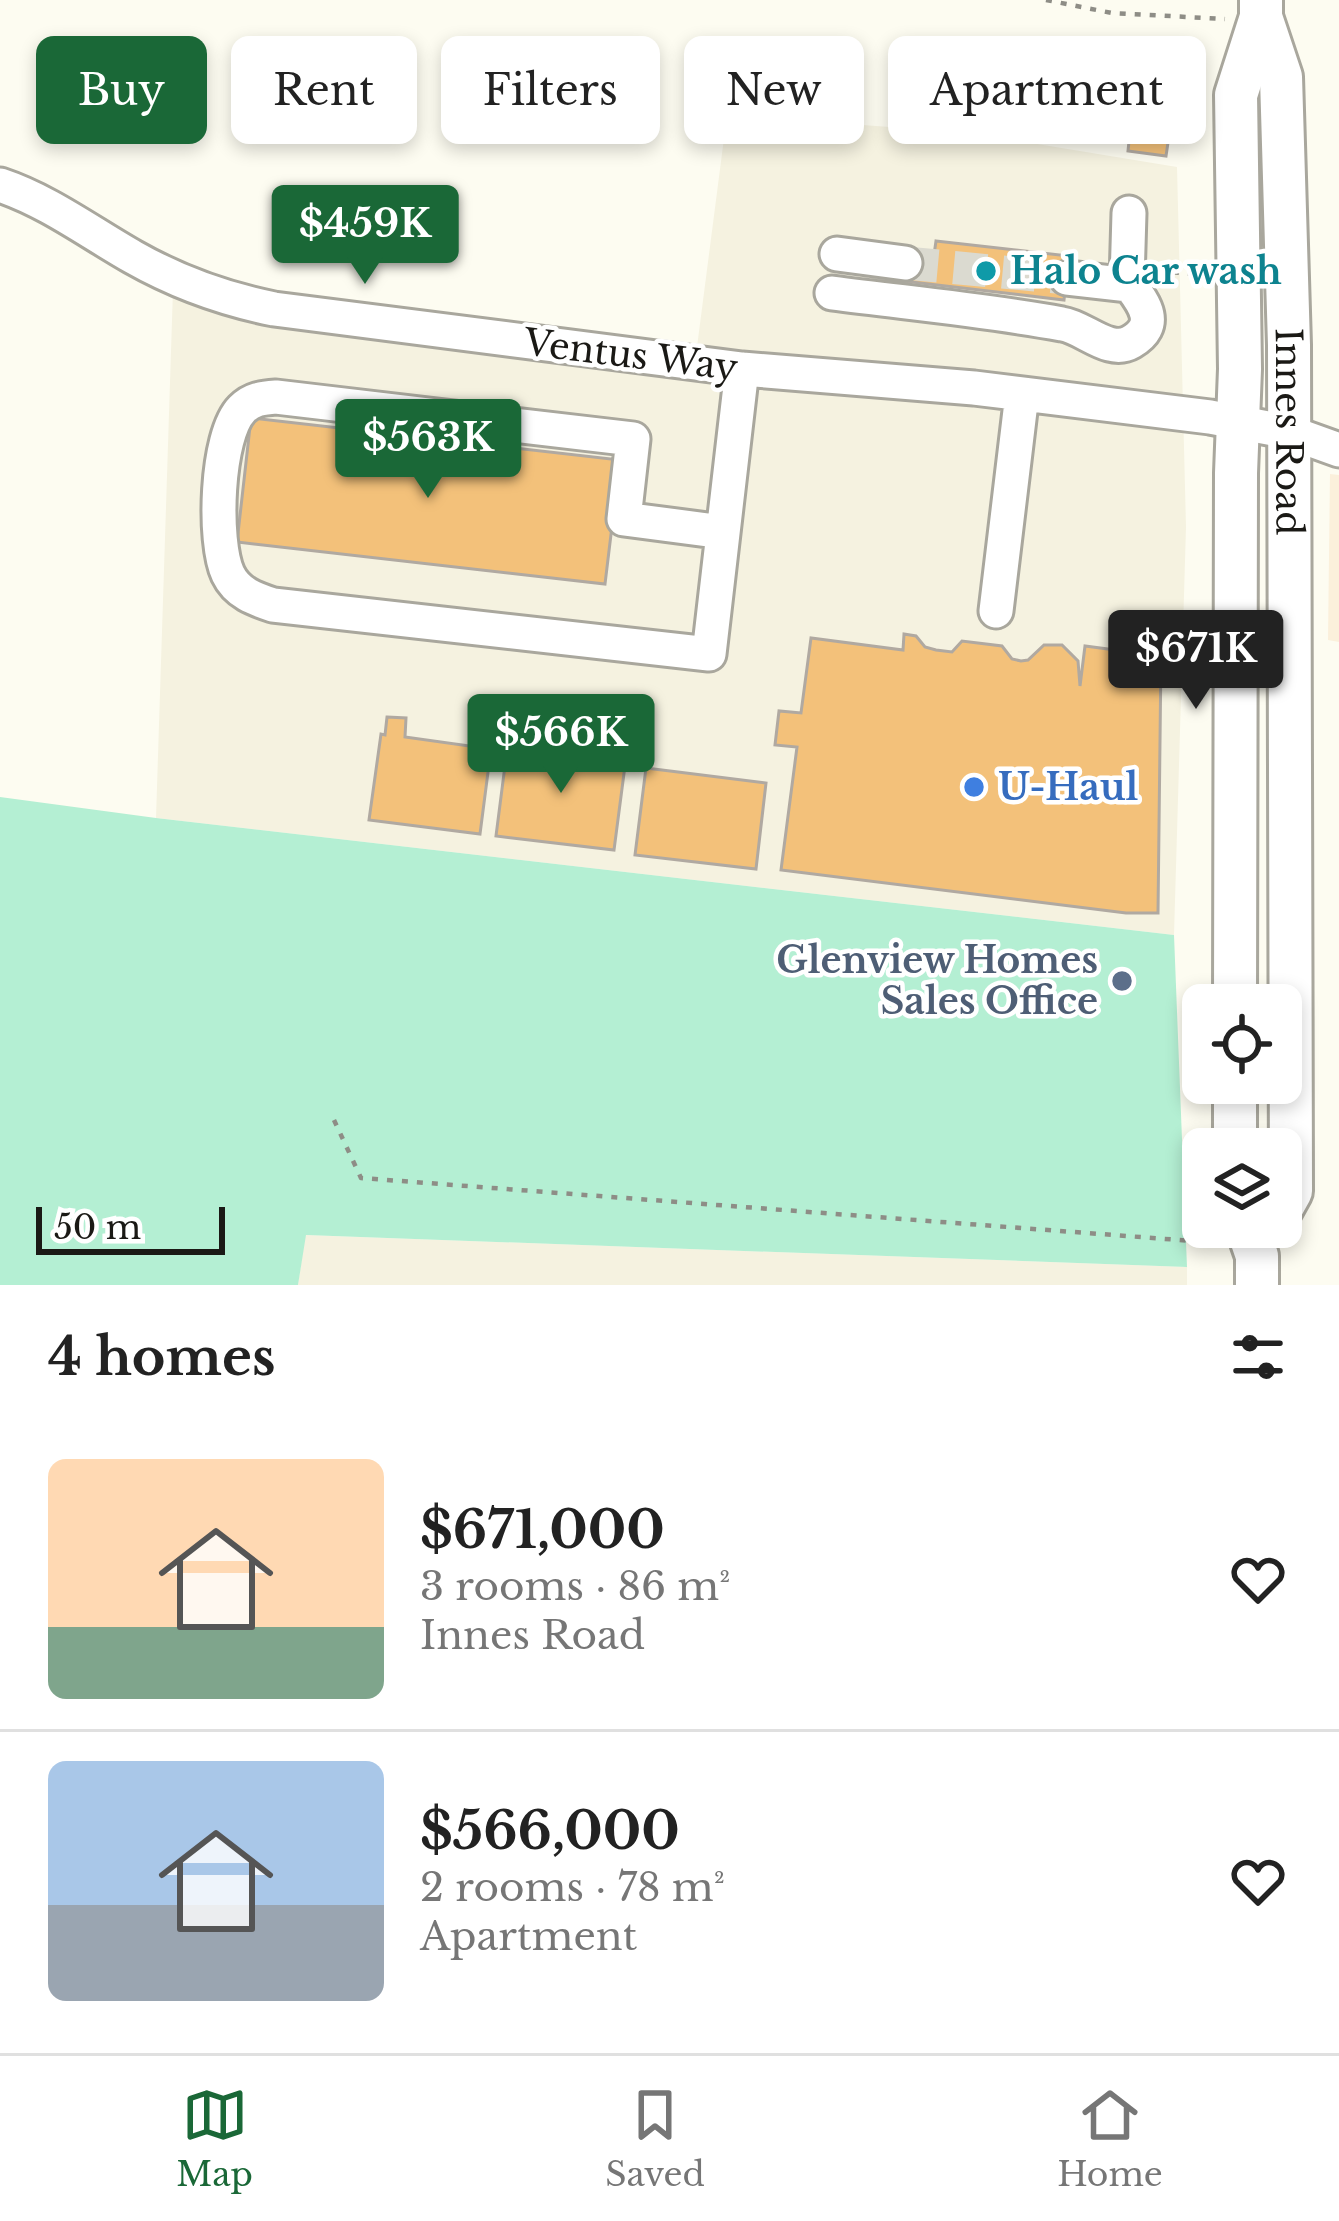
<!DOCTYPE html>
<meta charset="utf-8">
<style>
body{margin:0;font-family:"Libre Baskerville",serif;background:#f2f2f2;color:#222;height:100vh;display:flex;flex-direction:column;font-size:45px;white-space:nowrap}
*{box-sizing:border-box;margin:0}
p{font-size:39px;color:#767676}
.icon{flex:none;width:66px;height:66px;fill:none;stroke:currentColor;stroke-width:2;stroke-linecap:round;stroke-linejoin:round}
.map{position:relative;height:1285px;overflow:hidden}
.sheet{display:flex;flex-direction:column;background:#fff;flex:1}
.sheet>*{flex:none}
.hud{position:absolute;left:36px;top:36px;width:1269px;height:108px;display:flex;gap:24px}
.tools{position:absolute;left:1182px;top:984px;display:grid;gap:24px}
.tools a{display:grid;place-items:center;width:120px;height:120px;border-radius:18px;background:#fff;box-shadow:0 6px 18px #0003;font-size:60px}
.scale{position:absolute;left:36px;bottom:30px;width:189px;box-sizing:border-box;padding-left:12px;border:6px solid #1a1915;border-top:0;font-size:33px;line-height:42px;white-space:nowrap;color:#1a1915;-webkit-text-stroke:9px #fff;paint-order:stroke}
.price{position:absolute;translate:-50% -102px;padding:0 27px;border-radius:12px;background:#1a6837;color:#fff;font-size:39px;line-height:78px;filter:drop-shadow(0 3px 6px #0008)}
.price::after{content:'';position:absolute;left:50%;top:72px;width:36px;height:27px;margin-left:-18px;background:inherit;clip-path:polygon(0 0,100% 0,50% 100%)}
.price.active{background:#222;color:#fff}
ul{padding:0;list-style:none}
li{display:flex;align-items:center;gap:36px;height:300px;padding:0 48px}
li+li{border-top:3px solid #e0e0e0}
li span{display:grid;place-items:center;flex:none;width:336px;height:240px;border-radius:18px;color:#555}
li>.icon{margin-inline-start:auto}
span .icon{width:144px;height:144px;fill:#fffc;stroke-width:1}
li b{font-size:51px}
h2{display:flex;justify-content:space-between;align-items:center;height:144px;padding:0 48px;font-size:51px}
.chip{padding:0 42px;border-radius:18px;background:#fff;box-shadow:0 6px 18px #0003;font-size:42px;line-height:108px}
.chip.active{background:#1a6837;color:#fff}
.dock{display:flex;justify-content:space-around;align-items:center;height:168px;border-top:3px solid #e0e0e0;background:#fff;font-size:33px;color:#767676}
.dock a{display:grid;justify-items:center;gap:6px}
.dock .active{color:#1a6837}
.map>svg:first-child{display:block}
</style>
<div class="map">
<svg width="1339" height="1285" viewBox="0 0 1339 1285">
<rect width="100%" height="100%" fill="#fdfcf1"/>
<path fill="#fbf0db" d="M1330,474l9,1v167l-11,-2z"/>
<path fill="#f5f2e0" d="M727,115l243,18 207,34 9,360 -12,408 -1018,-117 18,-560 63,26 46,10 414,53z
M305,1235l882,32v18h-889z"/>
<path fill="#b4efd3" d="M0,797l156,21 1018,117 13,332 -881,-32 -8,50h-298z"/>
<path fill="#f3c17a" stroke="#b0a9a1" stroke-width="3" d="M1134,93l30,3 -1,9h9l-3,18h8l-2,14 -6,-1 -3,20 -38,-5z
M936,241l133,15 -5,44 -161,-19 3,-29 28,3z
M251,418l369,42 -15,124 -368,-42z
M904,634l12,2 9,11 11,3 16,2 10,-11 40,5 10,13 9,2 7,-1 16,-15h18l16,16 2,25 5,-40 76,10 -3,257h-32l-345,-43 16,-123 -22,-2 4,-34 22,2 10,-75 92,12z
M387,717l19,1 -1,19 86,12 -11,85 -111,-14 12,-86 4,1z
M508,742l118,16 -12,92 -118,-14z
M646,768l120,15 -10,86 -121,-14z"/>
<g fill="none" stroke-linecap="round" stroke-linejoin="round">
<path stroke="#dbdad0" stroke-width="33" stroke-dasharray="33 16" stroke-linecap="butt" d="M905,263l162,15"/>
<defs>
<path id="minor" d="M0,185c48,16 89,47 133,72 44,25 91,42 141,52l468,60 232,19 236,29 79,15 50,18
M837,254l68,9
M1067,278l62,7
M832,293c76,10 154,17 230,31 22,3 47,31 69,18 33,-19 8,-44 -4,-61l2,-68
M723,532l-99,-13 9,-80 -357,-42c-14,1 -24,2 -34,12 -26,26 -29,133 -14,165 9,19 27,25 45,31l436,49 33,-285
M996,611l26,-217"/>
<g id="major">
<path id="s1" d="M1261,0v17l20,60 8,268 2,846 -10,18"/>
<path d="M1235,1005l1,-532 4,-104 -4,-274 25,-78"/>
<path d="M1235,1149v-66"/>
<path d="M1247,1227l10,29v29"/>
</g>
</defs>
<use href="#minor" stroke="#a9a79d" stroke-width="39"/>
<use href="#major" stroke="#a9a79d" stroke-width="48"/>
<path stroke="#8e8d86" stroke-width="4.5" stroke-dasharray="6 9" stroke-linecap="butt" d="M1046,0l66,13 113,6
M1158,271l48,4
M334,1120l27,58 858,65"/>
<use href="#minor" stroke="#fff" stroke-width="33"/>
<use href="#major" stroke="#fff" stroke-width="42"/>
</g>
<circle fill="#0f9aa8" stroke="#fff" stroke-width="4.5" cx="986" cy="271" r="12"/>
<circle fill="#3f7fe0" stroke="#fff" stroke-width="4.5" cx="974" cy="787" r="12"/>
<circle fill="#5c6f8a" stroke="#fff" stroke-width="4.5" cx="1122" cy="981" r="12"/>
<g text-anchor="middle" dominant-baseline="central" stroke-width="9" stroke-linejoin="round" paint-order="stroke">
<g font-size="36" font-weight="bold" fill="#0d838f" stroke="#fff" text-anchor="start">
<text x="1010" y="271">Halo Car wash</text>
</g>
<g font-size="36" fill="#1a1915" stroke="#fff">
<text transform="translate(631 355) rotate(7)">Ventus Way</text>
<text stroke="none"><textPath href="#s1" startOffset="435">Innes Road</textPath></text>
</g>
<g font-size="36" font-weight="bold" fill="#366cbe" stroke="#fff" text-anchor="start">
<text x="998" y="787">U-Haul</text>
</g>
<g font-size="36" font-weight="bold" fill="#4e5e75" stroke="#fff" text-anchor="end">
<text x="1098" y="960">Glenview Homes<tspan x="1098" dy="41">Sales Office</tspan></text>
</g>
</g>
</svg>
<div class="tools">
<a><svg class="icon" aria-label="locate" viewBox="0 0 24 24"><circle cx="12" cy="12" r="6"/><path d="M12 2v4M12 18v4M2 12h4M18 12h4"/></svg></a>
<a><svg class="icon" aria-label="layers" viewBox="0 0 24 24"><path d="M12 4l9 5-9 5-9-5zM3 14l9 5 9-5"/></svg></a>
</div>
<div class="scale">50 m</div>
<b class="price" style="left:365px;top:287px">$459K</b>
<b class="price" style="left:428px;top:501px">$563K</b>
<b class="price active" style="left:1196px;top:712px">$671K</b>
<b class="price" style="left:561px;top:796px">$566K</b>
<div class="hud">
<a class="chip active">Buy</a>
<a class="chip">Rent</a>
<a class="chip">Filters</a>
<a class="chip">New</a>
<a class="chip">Apartment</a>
</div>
</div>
<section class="sheet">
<h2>4 homes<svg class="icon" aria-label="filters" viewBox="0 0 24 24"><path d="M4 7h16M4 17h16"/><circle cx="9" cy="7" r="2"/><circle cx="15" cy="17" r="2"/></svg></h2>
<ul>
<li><span style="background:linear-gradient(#ffd9b3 70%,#7fa58c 0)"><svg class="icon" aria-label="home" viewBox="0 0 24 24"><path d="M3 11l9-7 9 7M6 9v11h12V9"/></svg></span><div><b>$671,000</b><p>3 rooms · 86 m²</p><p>Innes Road</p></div><svg class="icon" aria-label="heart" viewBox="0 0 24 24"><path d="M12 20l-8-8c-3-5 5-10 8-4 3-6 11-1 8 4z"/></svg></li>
<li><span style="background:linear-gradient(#a9c7e8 60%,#9aa5b1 0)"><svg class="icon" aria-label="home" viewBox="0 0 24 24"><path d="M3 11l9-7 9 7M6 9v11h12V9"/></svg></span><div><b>$566,000</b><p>2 rooms · 78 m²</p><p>Apartment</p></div><svg class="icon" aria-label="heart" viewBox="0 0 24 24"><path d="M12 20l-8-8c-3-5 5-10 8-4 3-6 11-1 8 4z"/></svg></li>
</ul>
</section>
<nav class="dock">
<a class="active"><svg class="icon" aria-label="map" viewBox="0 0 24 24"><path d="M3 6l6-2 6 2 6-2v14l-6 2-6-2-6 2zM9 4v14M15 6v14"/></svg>Map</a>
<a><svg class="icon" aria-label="saved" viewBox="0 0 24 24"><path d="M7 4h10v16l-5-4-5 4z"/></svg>Saved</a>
<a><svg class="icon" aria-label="home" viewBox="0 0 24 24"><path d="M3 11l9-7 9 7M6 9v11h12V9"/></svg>Home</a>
</nav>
